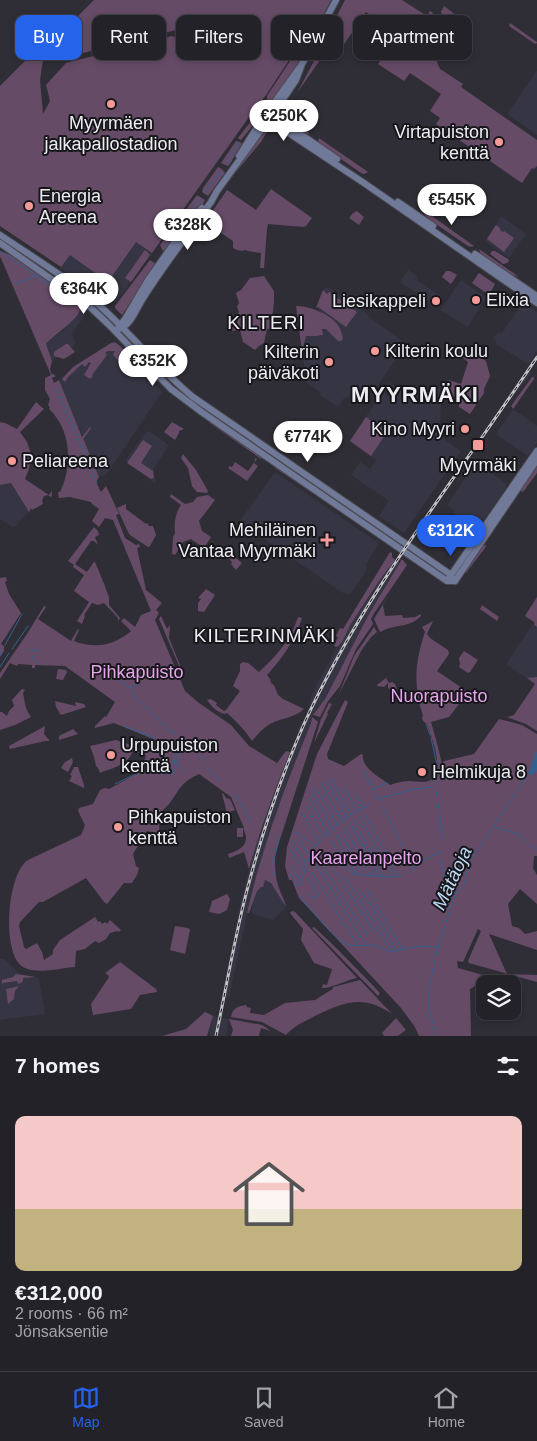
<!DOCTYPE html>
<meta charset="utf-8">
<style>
body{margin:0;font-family:Arial,sans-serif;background:#2f2f34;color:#f1f3f6;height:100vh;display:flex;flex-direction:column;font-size:19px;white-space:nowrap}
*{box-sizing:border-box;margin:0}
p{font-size:16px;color:#a3a4a8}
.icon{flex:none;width:28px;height:28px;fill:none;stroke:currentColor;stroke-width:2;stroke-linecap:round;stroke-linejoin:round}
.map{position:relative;height:1036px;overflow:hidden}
.sheet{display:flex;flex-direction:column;background:#232228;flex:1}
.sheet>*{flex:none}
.guide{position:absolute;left:15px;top:15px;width:508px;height:45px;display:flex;gap:10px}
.fabs{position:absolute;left:476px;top:975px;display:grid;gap:10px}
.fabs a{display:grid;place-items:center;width:45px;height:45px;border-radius:10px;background:#232228;box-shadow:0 2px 8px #0003,0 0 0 1px #403f45;font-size:25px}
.price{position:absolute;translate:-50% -42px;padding:0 11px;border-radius:18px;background:#fff;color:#222;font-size:16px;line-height:32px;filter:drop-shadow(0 1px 2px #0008)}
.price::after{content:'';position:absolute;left:50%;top:30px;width:15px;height:11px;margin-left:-8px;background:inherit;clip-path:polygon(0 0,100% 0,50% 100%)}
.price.current{background:#2563eb;color:#fff}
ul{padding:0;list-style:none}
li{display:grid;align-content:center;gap:10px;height:265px;padding:0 15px}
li+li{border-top:1px solid #403f45}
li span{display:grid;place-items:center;height:155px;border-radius:10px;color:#555}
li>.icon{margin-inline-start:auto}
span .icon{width:90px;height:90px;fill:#fffc;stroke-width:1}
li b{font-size:21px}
h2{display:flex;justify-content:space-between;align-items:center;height:60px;padding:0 15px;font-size:21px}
.tag{padding:0 18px;border-radius:10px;background:#232228;box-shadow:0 2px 8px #0003,0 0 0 1px #403f45;font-size:18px;line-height:45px}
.tag.current{background:#2563eb;color:#fff}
.menu{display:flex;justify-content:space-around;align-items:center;height:70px;border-top:1px solid #403f45;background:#232228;font-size:14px;color:#a3a4a8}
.menu a{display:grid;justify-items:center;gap:2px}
.menu .current{color:#2563eb}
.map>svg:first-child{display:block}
</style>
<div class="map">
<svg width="537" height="1036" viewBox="0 0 537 1036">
<rect width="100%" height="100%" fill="#2f2e36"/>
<path fill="#363543" d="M537,70v65l-30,-21z
M501,216l25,18 -17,24 -24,-17z
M136,242l16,11 -36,49 -12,-3 -44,-31 10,-14z
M408,270l10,7 -1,3 25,17 -6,9 -36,-24z
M461,280l25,17 -18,30 -28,-17z
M325,288h4l39,26 1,3 38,27 -31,43 -4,-3 -6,8 -22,6 -6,9 -18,-12 1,-2 -14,-10 -5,-31 4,-16h10l7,-1 -5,-27h-2l6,-17z
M523,302l14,10v39l-9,13 -32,-20 -1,-5h-2v-3h2l3,-3h4z
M81,308l6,4 -15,22 4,10 -24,17 -6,-17 4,-5 13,-8 17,-20z
M109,345h5l48,47 -56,83 -7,2 -40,-97 10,-9z
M527,369l4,4 -15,21 -4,-3z
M389,382l4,3 25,4 10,4 6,-8 10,7 -4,5 2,1 -1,8 -1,22 -3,6 24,17 -57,82 -25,-17 10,-15 -38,-26 9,-13 10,7 6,-9 -27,-19 34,-49 8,6 5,-8 -8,-6z
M513,409l24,17v17l-9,13 -32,-22z
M149,431l20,14 -16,25 3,14 -31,-23 21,-29z
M476,462l31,22 -1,4 -27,39 -3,1 -22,-15 -1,-3 -6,-5z
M275,472l104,71 -14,23 2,2 -6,11 -11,15 -7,-1 -104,-71z
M11,483l18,29 -4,4h-1l-10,12 -14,-9v-34z
M395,560l5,3 -31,51 -44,85 -10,12 -4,9v2l-7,19 -39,107 -14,48 -22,101h-7l19,-96 14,-54 16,-46 27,-68 -1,-3 9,-13 4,-8 1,-13 26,-49 3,-2 9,-18 34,-51z
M532,625l5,2v56l-2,1 -29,-20z
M264,880l7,2 15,26 -13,12 -18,-5 -4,-4 2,-11 4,-9 4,-4z
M0,959h4l13,12 5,3 17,4 6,36 -45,6z
M213,1016l16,3 -3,17h-17z"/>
<path fill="#664b67" d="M94,0h237l-31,61 -28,41 -5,-2v-4l39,-59 -1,-1 -39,59 -11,14 -1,4h-2l-100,140 -16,-11 -28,40 -38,-27 -9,12 -61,-41v-140l38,-38 3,3 2,8 -3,21 3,34 7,-13 -4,-16 20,-22 106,-27 3,1 2,5 6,-1 61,-16 -1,-4 -3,1 -9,-7 -1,6 -7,6 -36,8h-6l-4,-5 -51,11 -46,13 -15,1 -11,-2 -7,-6z
M345,0h57l25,16 3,-5 3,2 -10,16 17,40 23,15 -2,3 76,53v26l-3,3 -2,-1 -10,15 -86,-59 4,-6 -10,-7 11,-17 -31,-21 -6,8 -26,-17 20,-29 -32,-23 -28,41 -15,-10z
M444,6l25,19 2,12 -15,21 -9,-22 2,-1 -8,-23z
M510,23l27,19v1l-2,1 -26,-18z
M322,46l5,4 -30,43z
M283,115h2l24,18 -2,2 -25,-18z
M254,117l3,3 -16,20 -3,-2z
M269,128l-8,14 -26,31 -21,29 -1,-1 22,-32 32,-40z
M319,138l49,34 -4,2 -3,-1 -40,-28 -3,-4z
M236,141l6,2 -12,21 -2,2 -7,-3z
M218,167l4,2 3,4 -17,23 -6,-4 1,-4z
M271,189l41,29 -6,8 -3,1 -35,-3 -1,5 -3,39h-4l1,-15 -13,-2 -3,-1c-4,2 -8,0 -12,-2v-7l-28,-19 22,-32 29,20z
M197,195l8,5 -2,4 -37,46 -3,1 -3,-6z
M357,211l7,6 -5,8 -10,-7 4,-5z
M425,211l49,35 -3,1 -3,-1 -41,-28 -3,-4z
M496,225l4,3v2l3,2 1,-1 10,7 -10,14 -17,-13z
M479,249l40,28 -6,-2 -32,-20z
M145,250l5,5 -19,27 -6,-4z
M0,251l11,4 22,14 42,29 6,8c0,13 -27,28 -35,38l6,17 -2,8 1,4 5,3 -4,2 2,5 5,-3 23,57 8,-10 1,1 -7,10h-1l16,39 -3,5 5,10 5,-6 2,4 11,24 -3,1 9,23 11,7 3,-1 1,3 -3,1 9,42 16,13 -6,7 3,3 -4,7 30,71 14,12 32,22 18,21 28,17 9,-12 4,1c-15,38 -30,77 -41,117l-5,-17 -15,6 -1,-4c14,-5 23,-10 15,-26v9h-6v-9h7l-13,-31 -32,-23c-19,9 -18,14 -30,30 -2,3 -6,5 -8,8 -3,7 -1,17 -2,24l-7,-4 -5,-1 -14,23 3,12 3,2 -2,7 -5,8h-8l-17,21 -3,-2 -18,-24 -43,24h-4l-19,20 -1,4 5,21 2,2 11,-6 5,9 2,8 9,-6v-4l7,-10 35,-23 3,5 2,-1 2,3 3,-2 2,2 3,-4 11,10 -2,2 -2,-1 -7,2 -4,6 -7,4 -4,-2 -10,8 -9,2 -1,16c-15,1 -38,8 -52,0 -22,-13 -16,-94 5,-107l53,-25 4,-10 -7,-14 1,-3 14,-4 7,-14 5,-2 4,1 31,-17 6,-16 -13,-5c-6,15 -19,16 -33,22l-2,-5 -2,-2 -2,-9 -4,-11 26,-6 18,6 1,3 4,-1 8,5 6,-14 -39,-16 -19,5v-2l10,-10 1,1 9,-15 -50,-36 -30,-1v3h-3v-3l-14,-1 -1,2 -7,-3 -10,16v-6l27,-39 17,-28 2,1 -8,12 33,22 7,-12 1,1 -5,11c21,8 39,5 57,-10l-10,-10 3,-3 11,9 6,-12 10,-4 -38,-91 -8,-2 -6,9 -7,-6 7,-12 -7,-5 -1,-2 -21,-5 -11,1 -1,-6h2c13,-26 11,-63 -11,-83l1,-2 -2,-2 2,-6 -5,-9v-12l6,-3 -51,-119z
M492,251h3l13,8 1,2 -2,2 -4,1 -13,-10z
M150,260l6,4 -34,51 -7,-7v-2z
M446,271h4l7,4 -6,9 -9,-7z
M479,273l16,11 -6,11 -17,-12z
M264,276l10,15v11l-3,27h-4l-3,14 -5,3 -4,4 -12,-8 -3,-12 -8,1 -1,-6 4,-1 3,-3 -1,-5 2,-4 -2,-6 2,-3 -3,-10 5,-3 9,-12z
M323,290l4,4 2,-2 28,20 -11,15 -28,-20 -2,1z
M296,306c13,0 32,7 41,18 3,3 5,10 6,15l-2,2h-3l-12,-12h-4l1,6 -7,1h-10l-4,16z
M115,342l5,4 15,16 -4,6 -12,-8v1l-6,-6 2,-4h-7l-3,2 2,2 -15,20 1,1 -3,3 -6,-4 7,-12 -2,-1 -4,5 -3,-3 -14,13 -3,5 -3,-3 11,-12 38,-24z
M66,344h2l7,8 -11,7 -10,-3v-4z
M464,345l3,4 19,12 4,15 -6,13v4l-14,21 -11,-7v-10l-9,-1 1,-3 -6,-5 4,-8 12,4 7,-22 -10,-8z
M532,377h2v2l-21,30 -2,-3z
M36,402l8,7 -24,23 7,10 4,12h-1l1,2 -2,13 -4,10 24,16 3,-4v4l-1,2 -3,-2 -4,1 -2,5 1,3 -11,6 -1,-2 -2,4 -18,-29 -11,2v-63l5,1 12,6z
M366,417l21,15 -16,24 -21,-15z
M210,421l53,36 -2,2 -51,-36z
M172,422l12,7 -5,2v2l-4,7 -11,-8z
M143,440l9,6 -11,17 12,8 1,7 -3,1 -24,-16z
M183,454l13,16 12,21 -1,2 -10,-1 -5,-6 -4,-18 -7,-10z
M255,458l2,1 -3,4 4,3 -11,15 -19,-13 2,-2 2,1 3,-5 13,9 7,-10z
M536,466l1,1v6l-14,19 -4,-2z
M276,467l42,28 -1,1 -42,-28z
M171,494l14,10 8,-2 4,-5 11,-2 7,5 -16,21 3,10 9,6 -7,11 -13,-9 -8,3 -8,13 -3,-1 1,-17 2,-4c-1,-11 0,-19 6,-28l-11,-8z
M126,504v5l20,15 1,-1 2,3h4l3,9 -6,11 -2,1 -18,-12 -2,-3 -11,-24z
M94,527l4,4 1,4 -4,2 3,8 -4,-4h-3l-16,23 12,8 7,-10h1l10,24v1l4,10v8l11,13 -2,3v-3l-14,-15 -6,2 -6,-2 -8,12 1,1 -3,8 -5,-3 12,-19 -15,-11 10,-16 -11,-8 1,-2 -6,-4z
M483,545h3l-1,3 -19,25 -2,-2z
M390,552l2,1v4l3,3c-16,20 -30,42 -44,64 -5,8 -7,18 -14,23l-3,-1 4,-9 -2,-1 4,-8 3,1z
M231,554l11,9 -6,7 -5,-6 1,-2 -4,-4z
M402,559l5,6 -34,50 -2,4 2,5 -17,25 -16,37 -12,15 -8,16 -7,-2 12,-16 44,-85z
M6,577l1,4 -2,1 4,12 12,19 -20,31 3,2v5l-4,6v-79z
M206,589l9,6 -11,17 -6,-1v-8l3,-4 -3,-1z
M390,593l-7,12 2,11 17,-1 1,3 12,-1 6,-3v2c-11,12 -27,8 -41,16l-6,-13z
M537,597v30l-3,-2v-3l-9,-6z
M482,605l17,12 -2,4 -17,-12z
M161,616l6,13 3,-4 -1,13 15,37h-1l-24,-56z
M298,617l4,1c-8,24 -19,39 -35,57l3,4 1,4 3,2 4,10 5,4 21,10c-9,9 -24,9 -34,15 -7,4 -13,11 -18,17 -7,-11 -16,-20 -25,-28l-2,1c-7,-1 -14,-8 -18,-14l4,-1 6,4 -1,2 8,6 2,-1 14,-19 -7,-5 7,-15v-7l3,-2 5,1 11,9c17,-16 32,-32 39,-55z
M433,621l-6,13 3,4 18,12 1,4 -12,17 28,19 1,5 -17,22 -18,5 6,21 5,21 2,-3 30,-7 25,-35 23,6 15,9v122h-3l-1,12 4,7v29l-17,-15 -12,15 4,22 7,2 6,6 12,-3v19l-48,-16 18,40 30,1v7l-68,-19 -1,-2 13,-30 -3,-2 -15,33 -6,-1 1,7 32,9 -20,12 1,47h-52l-4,-9 -14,-19 -102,-110 -7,-18h-3l-4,-14 2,-19 30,-93 28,-54 3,2 -21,52 1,5 16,7 17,-12 2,1c-2,13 18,23 27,30 6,-2 13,-4 19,-4 7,0 14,2 20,0 18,-8 2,-44 -2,-57l-4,-3 -1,-3 1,-2c-10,-29 -8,-55 2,-84l-3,-5z
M374,627l3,5 -6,5 -10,14 -22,43 15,-38z
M464,651l14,9 -8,12 -2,1 -9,-6 1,-3 -1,-6z
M58,669l8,1 1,2 -4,8 -7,-1z
M537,677v54l-11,-7 -22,-8 4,1 6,-2 21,-31 -8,-6z
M386,678l3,5 3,-1 3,2 2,5 -4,2 -5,-3v-5l-4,4 -7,-1v-1z
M22,689l3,1 -2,3c2,9 2,16 8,24l-16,8 -15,5v-18h2l5,4 2,-5 5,-5 -2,-6z
M55,701l21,5 -1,-4 9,2 2,3 -25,8 -5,-8z
M329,703l3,1 -5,9 1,1 -14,29 7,-24z
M312,717l6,5 -43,133c0,12 0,22 4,33 2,7 6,12 7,19l-15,-24 -6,-3 -2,7h-2l-4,4 -8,22h-2c15,-66 39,-129 64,-190z
M45,726l-1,8 5,6v1h-4l-35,8 -1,-3z
M73,729l5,5 -19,6v-4z
M72,758l1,4 -5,10 -7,-4 4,-6z
M74,767h4l6,18v3l-15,-7 3,-5 -2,-1z
M223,793l3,5 4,1 5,11 -8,3 -5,-19z
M227,894l3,5 -3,11 -8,4 -10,-2 3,-11z
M292,911l3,1 62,66c-10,2 -28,11 -35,10l1,-4 4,1 5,-16 -18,-6 -13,-23 2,-11 -13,-16z
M175,926l13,2 2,2 -5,24 -15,-4z
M314,927c23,21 45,44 66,66l-2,3 -66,-68z
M120,962l36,27 1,3 -17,3 -9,14 -38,6 -2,-11 18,-27 -1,-2 -3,-2z
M16,974l20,3 -13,1v3l-2,2 -3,1 -1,-3 -14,2 -1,2v-5l11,-3z
M360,980l32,34c-29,-20 -48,-12 -77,2 -11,6 -20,9 -29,19l-24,-13 -31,-5c1,-9 8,-11 15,-12l1,2 4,1 -1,5 14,2 21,-12 30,-3 11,-7 7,-4v-2z
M19,986l-4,5 -1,8 -6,5 -2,-15z
M205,1012l8,4 -6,20h-45l24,-7z
M396,1018l10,12 -8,6h-14l-2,-3z
M229,1019l33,6 9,6 -10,-3 -2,8h-28l2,-6z"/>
<path fill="#32618e" d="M536,752h1v19l-5,4 -4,-1z"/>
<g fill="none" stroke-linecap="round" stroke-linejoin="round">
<path stroke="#32618e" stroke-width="1" d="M227,163l12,-21
M205,191l17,-20
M165,247l35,-49
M0,251l72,49
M14,281l4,2 18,-7
M56,387l41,96
M5,645l17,-31
M12,649l16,-23
M30,649l10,2
M0,651l2,2 -2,2
M34,655l-2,2 2,2
M37,663v-2
M0,667l9,-14
M119,677l2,4 9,7 7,11 14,13 12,13 3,4 11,5
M131,688l8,-4
M426,724l4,11
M124,726l53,21 -3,17h3l6,7
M431,738l6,27 -1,22
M184,739l21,22
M177,763l3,-14
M207,768l14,13
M364,771l14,29
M326,778l21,41
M331,778l21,38
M321,783l21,39
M115,784l25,-12 32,2 2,-10
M316,788l22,38
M345,788l12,24
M374,788l14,-5
M311,789l22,41
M436,790l4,27 2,24
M236,795l15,27
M356,795l7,14
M309,798l20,37
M378,799l37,-10 16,-2
M306,805l18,32
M382,806l21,41
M302,812l17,30
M365,814l32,61
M360,817l31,59
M354,820l29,57
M350,823l28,52
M345,827l25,48
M494,827l24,7 9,8
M294,831l22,15
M340,831l18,34 2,8
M336,835l20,39
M331,840l15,28
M292,841l14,23
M300,841l11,17
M530,845l7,5
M290,850l15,23
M321,850l33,24 31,3 17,-1
M407,856l7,12
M441,859c2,14 4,25 14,35
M314,862l51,82
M321,863l47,74
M292,867l10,16
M333,868l42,66
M311,871l46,73
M408,873l15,-12 19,-10
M289,874l6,7 1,4
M274,876l-1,-12 6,-25h-2
M345,876l47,76
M297,887c6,-9 8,-19 12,-29 11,-23 39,-43 61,-54
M367,889l36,61
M361,890l36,61
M308,892l4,7 7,-4 -11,-17
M300,896c10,12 34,44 47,48 16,5 26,-4 42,8l32,-6 17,1
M437,1036l-8,-25v-23l9,-41 17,-52 9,-10 5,-22 59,-89"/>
<defs>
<path id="secondary" d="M268,112l69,47
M265,115l10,9 89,59 173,120
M239,156l22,-35 41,-57 34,-64
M398,202l35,24
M0,235c33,22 70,45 100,71 32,29 59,63 93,91l251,173 7,5 4,6
M0,243l88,62 20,19 63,65 32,24 244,168h8
M475,254l62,42
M118,328l7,-9 23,-39 31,-44 23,-28
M119,329c11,-3 17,-19 23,-29 21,-34 46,-65 69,-98l6,-11 60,-83 19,-28 6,-16
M449,578l88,-127
M455,581l82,-121"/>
</defs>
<use href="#secondary" stroke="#4a4a51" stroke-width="8"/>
<use href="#secondary" stroke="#707998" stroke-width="6"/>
<defs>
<path id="rail" d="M216,1036c10,-47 18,-95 30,-142 15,-58 34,-115 58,-170 60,-132 153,-246 233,-367"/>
</defs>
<use href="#rail" stroke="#c0c0c5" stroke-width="3"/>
<use href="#rail" stroke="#17171b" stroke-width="1" stroke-dasharray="4" stroke-linecap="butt"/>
</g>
<g fill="#f59b98" stroke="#17171b" stroke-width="2">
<circle cx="111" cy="104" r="5"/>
<circle cx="499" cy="142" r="5"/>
<circle cx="29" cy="206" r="5"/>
<circle cx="476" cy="300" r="5"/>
<circle cx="436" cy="301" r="5"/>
<circle cx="375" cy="351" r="5"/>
<circle cx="329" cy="362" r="5"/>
<circle cx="465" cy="429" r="5"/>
<rect x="472" y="439" width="12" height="12" rx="2.5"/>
<circle cx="12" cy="461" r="5"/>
<path d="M324.5 532.5h5v5h5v5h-5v5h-5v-5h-5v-5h5z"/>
<circle cx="111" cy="755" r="5"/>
<circle cx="422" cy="772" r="5"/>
<circle cx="118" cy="827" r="5"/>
</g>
<g text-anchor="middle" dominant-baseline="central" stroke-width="4" stroke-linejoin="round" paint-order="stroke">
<g font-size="18" fill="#ececf1" stroke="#17171b" text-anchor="start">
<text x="111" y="123" text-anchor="middle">Myyrmäen<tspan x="111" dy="21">jalkapallostadion</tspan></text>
<text x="489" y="132" text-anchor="end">Virtapuiston<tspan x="489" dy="21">kenttä</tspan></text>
<text x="39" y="196">Energia<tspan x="39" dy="21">Areena</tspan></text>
<text x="486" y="300">Elixia</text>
<text x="426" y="301" text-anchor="end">Liesikappeli</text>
<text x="385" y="351">Kilterin koulu</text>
<text x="319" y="352" text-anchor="end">Kilterin<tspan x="319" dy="21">päiväkoti</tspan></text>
<text x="455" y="429" text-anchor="end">Kino Myyri</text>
<text x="22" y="461">Peliareena</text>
<text x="478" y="465" text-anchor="middle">Myyrmäki</text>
<text x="316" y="530" text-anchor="end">Mehiläinen<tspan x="316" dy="21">Vantaa Myyrmäki</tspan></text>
<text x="121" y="745">Urpupuiston<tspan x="121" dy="21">kenttä</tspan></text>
<text x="432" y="772">Helmikuja 8</text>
<text x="128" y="817">Pihkapuiston<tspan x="128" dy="21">kenttä</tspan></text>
</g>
<g font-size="18" fill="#e6a4ea" stroke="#17171b">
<text x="137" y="672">Pihkapuisto</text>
<text x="439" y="696">Nuorapuisto</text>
<text x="366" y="858">Kaarelanpelto</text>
</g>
<g font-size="19" letter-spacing="1" fill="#ececf1" stroke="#17171b">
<text x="266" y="322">KILTERI</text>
<text x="265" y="635">KILTERINMÄKI</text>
</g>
<g font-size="19" font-style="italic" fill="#bcd7f2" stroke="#17171b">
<text transform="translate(452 878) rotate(-65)">Mätäoja</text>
</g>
<g font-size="22" font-weight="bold" letter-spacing="1" fill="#ececf1" stroke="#17171b">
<text x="415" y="394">MYYRMÄKI</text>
</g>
</g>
</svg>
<div class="fabs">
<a><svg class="icon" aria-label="layers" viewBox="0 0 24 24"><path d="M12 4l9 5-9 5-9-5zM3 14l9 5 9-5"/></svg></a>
</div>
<b class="price" style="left:284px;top:142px">€250K</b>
<b class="price" style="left:452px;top:226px">€545K</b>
<b class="price" style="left:188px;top:251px">€328K</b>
<b class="price" style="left:84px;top:315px">€364K</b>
<b class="price" style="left:153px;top:387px">€352K</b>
<b class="price" style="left:308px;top:463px">€774K</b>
<b class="price current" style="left:451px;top:557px">€312K</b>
<div class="guide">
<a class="tag current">Buy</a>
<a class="tag">Rent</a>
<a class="tag">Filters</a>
<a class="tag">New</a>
<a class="tag">Apartment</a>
</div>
</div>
<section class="sheet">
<h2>7 homes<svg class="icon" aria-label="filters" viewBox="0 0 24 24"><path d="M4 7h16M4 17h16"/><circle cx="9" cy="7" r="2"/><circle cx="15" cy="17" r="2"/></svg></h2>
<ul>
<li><span style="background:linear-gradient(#f6c9c9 60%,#c2b280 0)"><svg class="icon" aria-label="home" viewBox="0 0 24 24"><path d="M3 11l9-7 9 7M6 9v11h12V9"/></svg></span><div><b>€312,000</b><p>2 rooms · 66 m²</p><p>Jönsaksentie</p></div></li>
</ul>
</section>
<nav class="menu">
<a class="current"><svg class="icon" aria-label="map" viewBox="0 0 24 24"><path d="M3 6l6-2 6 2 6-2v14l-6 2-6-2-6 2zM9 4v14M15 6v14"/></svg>Map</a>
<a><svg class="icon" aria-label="saved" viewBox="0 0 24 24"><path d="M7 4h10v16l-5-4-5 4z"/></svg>Saved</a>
<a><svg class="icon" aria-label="home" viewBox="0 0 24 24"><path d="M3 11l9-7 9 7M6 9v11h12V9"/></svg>Home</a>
</nav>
